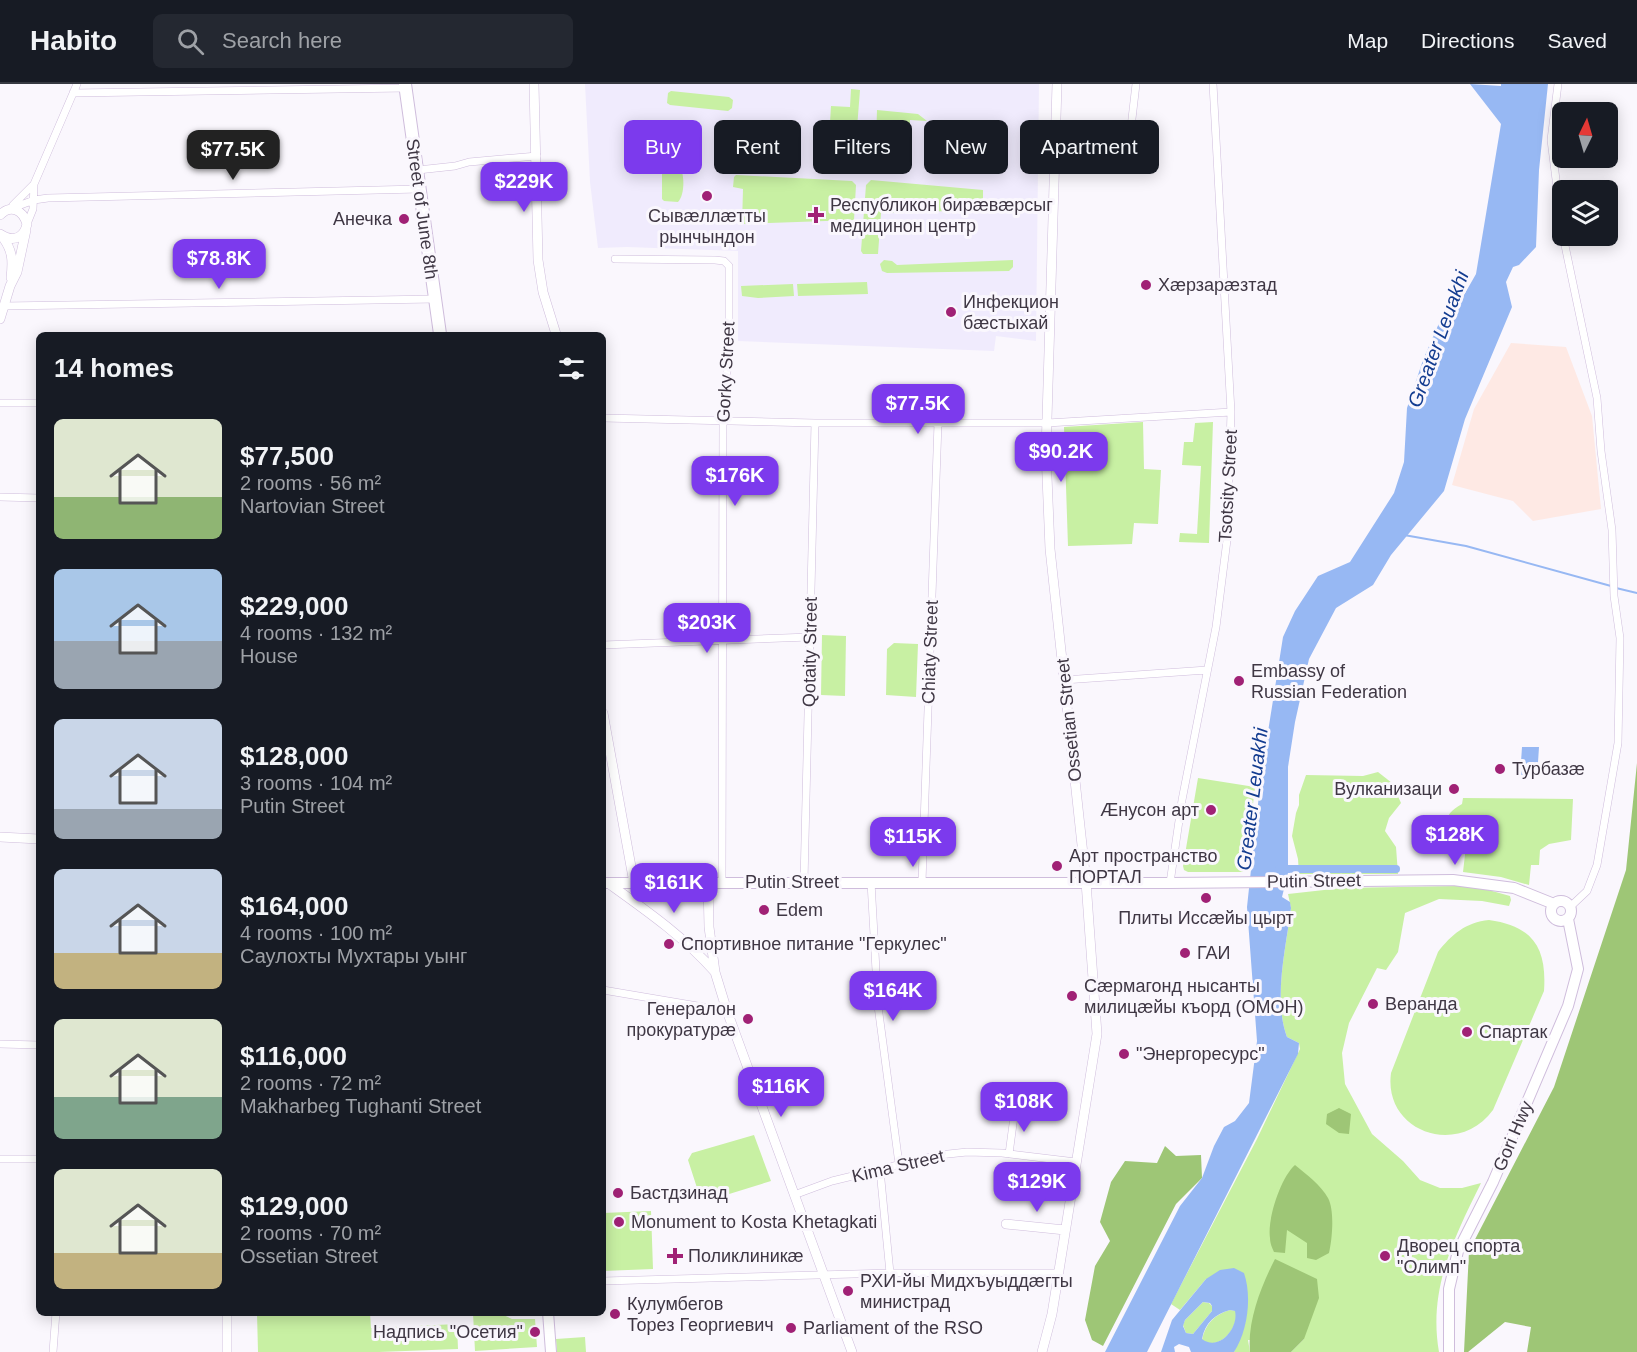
<!DOCTYPE html>
<meta charset="utf-8">
<style>
body{margin:0;font-family:Helvetica,sans-serif;background:#242831;color:#f1f3f6;height:100vh;display:flex;flex-direction:column;font-size:22px;white-space:nowrap}
*{box-sizing:border-box;margin:0}
p{font-size:20px;color:#9ea1a6}
.icon{flex:none;width:33px;height:33px;fill:none;stroke:currentColor;stroke-width:2;stroke-linecap:round;stroke-linejoin:round}
.map{position:relative;flex:1;overflow:hidden}
.panel{position:absolute;left:36px;top:248px;width:570px;height:984px;display:flex;flex-direction:column;background:#171b24;border-radius:9px;box-shadow:0 3px 15px #0003}
.panel>*{flex:none}
.banner{position:absolute;left:624px;top:36px;width:570px;height:54px;display:flex;gap:12px}
.needle{width:39px;rotate:5deg}
.fabs{position:absolute;left:1552px;top:18px;display:grid;gap:12px}
.fabs a{display:grid;place-items:center;width:66px;height:66px;border-radius:9px;background:#171b24;box-shadow:0 3px 15px #0003;font-size:30px}
.price{position:absolute;translate:-50% -51px;padding:0 14px;border-radius:12px;background:#7c3aed;color:#fff;font-size:20px;line-height:39px;filter:drop-shadow(0 2px 3px #0008)}
.price::after{content:'';position:absolute;left:50%;top:36px;width:18px;height:14px;margin-left:-9px;background:inherit;clip-path:polygon(0 0,100% 0,50% 100%)}
.price.on{background:#222;color:#fff}
ul{padding:0;list-style:none}
li{display:flex;align-items:center;gap:18px;height:150px;padding:0 18px}
li span{display:grid;place-items:center;flex:none;width:168px;height:120px;border-radius:9px;color:#555}
li>.icon{margin-inline-start:auto}
span .icon{width:72px;height:72px;fill:#fffc;stroke-width:1}
li b{font-size:26px}
h2{display:flex;justify-content:space-between;align-items:center;height:72px;padding:0 18px;font-size:26px}
.chip{padding:0 21px;border-radius:9px;background:#171b24;box-shadow:0 3px 15px #0003;font-size:21px;line-height:54px}
.chip.on{background:#7c3aed;color:#fff}
header{display:flex;align-items:center;gap:36px;box-sizing:border-box;height:84px;padding:0 30px;background:#171b24;border-bottom:2px solid #363941}
header strong{font-size:28px}
nav{display:flex;gap:33px;margin-inline-start:auto;font-size:21px}
.search{width:420px;height:54px;background:#242831;display:flex;align-items:center;gap:15px;box-sizing:border-box;padding:0 21px;border-radius:9px;color:#9ea1a6;font-size:22px}
.map>svg:first-child{display:block}
</style>
<header>
<strong>Habito</strong>
<div class="search"><svg class="icon" aria-label="search" viewBox="0 0 24 24"><circle cx="10" cy="10" r="6"/><path d="M15 15l6 6"/></svg>Search here</div>
<nav><a>Map</a><a>Directions</a><a>Saved</a></nav>
</header>
<div class="map">
<svg width="1637" height="1268" viewBox="0 0 1637 1268">
<rect width="100%" height="100%" fill="#faf7fd"/>
<path fill="#fee9e4" d="M1511,259l55,4 26,69 9,93 -68,12 -20,-20 -61,-16 22,-76z"/>
<path fill="#f0ebfd" d="M585,0h454l-3,257 -40,-5 -2,15 -256,-10v-90l-111,-4 -29,1 -8,-66z"/>
<path fill="#c8f0a3" d="M851,5l9,1 -4,51 -27,-2 2,-33 19,1z
M671,7l58,6 4,3 -1,8 -4,3 -58,-6 -3,-2 1,-10z
M877,26l41,4 9,7 -17,-1 -1,25 -33,-3z
M666,80l13,1c6,8 6,30 -1,37l-14,-1 -2,-2v-30z
M736,91l116,6 4,4 -2,35 -112,4 1,-35 -10,-2 1,-10z
M871,96l112,10v20l-102,3 -3,41h-15l-2,-3 5,-66z
M884,176l8,1 5,4 116,-5v7l-4,4 -122,2 -5,-2 -2,-7z
M867,198l1,12 -70,2 -1,-12z
M793,200l1,12 -36,2 -16,-2 -1,-10z
M1143,338l1,47 17,1 -3,54 -24,-1 -2,21 -64,2 -4,-119z
M1213,338l-4,121 -30,-1 1,-9 17,1 4,-68 -19,-1 2,-23h9l2,-19z
M822,551l24,1 -1,60 -24,-1z
M894,559l24,1 -2,53 -30,-2 1,-46z
M1378,688l14,11 9,20 -12,15 -4,13 11,16 2,27h-99l-1,-15 -6,-23 4,-23 3,-8v-10l7,-20 57,1z
M1198,694l57,9 -10,85h-57l-4,-2 -1,-4z
M1463,714l110,1 -2,41 -22,4 -9,6 -1,15h-8l-2,20 -28,-8 -38,-5 3,-26c-21,-11 -29,-29 -4,-42z
M1458,802l27,3 25,7 1,4 -2,6 -27,-5 -43,-2 -34,14 -7,39 -12,18 -9,-2 -28,55 -7,30 3,31 27,50 31,27 17,19 20,8h22l19,-5c-27,55 -53,106 -42,169h-148l13,-13 -56,1 2,12h-16l11,-28 2,-34 -41,-11 -26,31 -9,-6 86,-165 43,-90 -1,-6 -12,-6c-14,-38 -1,-89 4,-129l-3,-14 54,-6z
M1489,836c44,6 58,28 55,71l-51,119c-35,48 -110,22 -102,-37l47,-121c13,-17 28,-30 51,-32z
M754,1051l17,46 -58,18 -11,-2 -3,-3 -11,-34 4,-7z
M651,1127l2,58 -50,2v-58z
M1203,1218l6,1 3,3v5l-19,23 -7,-1 -3,-8 2,-5z
M1230,1226l6,1c3,17 -17,41 -34,29 3,-16 13,-26 28,-30z
M257,1229h113l1,15 86,-4 1,25 -79,3h-121z
M473,1229h26l13,6h23l2,28 -62,4z
M585,1253l1,15h-29l-1,-13z"/>
<path fill="#9ec676" d="M1637,679v589h-110l4,-25 -26,-5 -37,30h-4l5,-101 85,-164 72,-217z
M1339,1024l12,6 -2,20 -10,-1 -13,-9 1,-10z
M1165,1062l11,10 25,-1 1,23 -26,26 -73,142 -11,-6 -7,-20 10,-54 15,-25 -10,-19 11,-40 14,-21 32,2z
M1295,1081c11,9 26,20 33,33 7,13 4,42 1,55l-13,7 -9,-2v-15l-20,-13 -2,23 -11,-1c-2,-4 -4,-9 -4,-14 -3,-19 11,-61 25,-73z
M1275,1175l42,20 2,19 -15,41 -13,13h-41c-3,-30 11,-66 25,-93z"/>
<path fill="#97b8f3" fill-rule="evenodd" d="M1470,0l31,2v-2h47l-9,86 -3,77 -17,18 -6,2 -7,15 6,25 -47,112 -21,72 -53,64 -18,30 -37,23 -27,51 -14,63 -7,45v106l-6,24 8,5 1,6c-5,40 -18,91 -4,129l12,6 -1,11 -151,298h-42l75,-146 22,-28 12,-32 10,-19 11,-6 14,-18 8,-62 -10,-134 14,-131 22,-139 12,-26 23,-35 32,-14 44,-69 10,-31 3,-54 16,-48 20,-46 17,-12 16,-28 25,-150z
M1522,663h17l-2,31 -17,-1z
M1234,1184l10,5c8,23 4,58 -10,79h-43l-2,-5 -10,-3 -5,3 1,5h-14l11,-32 34,-41 14,-9zM1203,1218l7,1 2,3v5l-19,23 -7,-1 -3,-7 2,-6zM1230,1226l5,1c4,17 -16,41 -33,28 3,-16 13,-25 28,-29z"/>
<g fill="none" stroke-linecap="round" stroke-linejoin="round">
<path stroke="#97b8f3" stroke-width="2" d="M1404,451l62,11 145,40
M1616,504l21,5"/>
<path stroke="#97b8f3" stroke-width="8" d="M1279,785h117"/>
<defs>
<path id="minor" d="M1558,0l-7,56 12,95
M73,9l333,-5
M1130,52l6,-52
M418,86l37,-4 14,-4 68,-6
M13,121l21,-21 43,-100
M10,125l24,-9 14,-2 371,-9
M27,140l6,-15 1,-25
M1563,152l34,162 4,53 11,79 2,66 6,42 -2,105 -21,122 -10,26 -17,16
M615,175l100,1 9,1 5,5v82l-6,72 -1,463
M4,222l431,-7
M0,319h39
M603,334l212,5h232l184,-11
M0,413l39,1
M603,561l207,-8
M1064,596l143,-10
M804,798l11,-459
M871,798l7,124 21,158
M922,798l16,-459
M1170,799l12,-83 34,-173 11,-87 4,-128 -18,-328
M603,906l124,21
M0,960l39,1
M1009,1070l6,-45
M0,1075h39
M880,1086l10,103
M794,1111l38,-14 107,-26 28,-3 35,1 74,9
M603,1197l287,-8h168
M53,1268l3,-40"/>
<path id="tertiary" d="M534,0l4,176 5,32 13,42
M0,131c11,-11 23,-5 27,9 -3,15 -15,18 -27,10
M1,151c12,15 12,25 10,43
M0,235l10,-33 7,-14 9,-42
M603,629l31,170
M0,753l39,2
M608,799c39,28 75,53 107,89
M708,799l1,44 6,45 12,39 125,341
M1006,1140l59,6
M227,1228v40
M1042,1268l10,-38 45,-280 -11,-152 -36,-333 -4,-97 11,-368"/>
<path id="secondary" d="M603,799h567l283,-3 61,8 40,16
M1551 827a10 10 0 1 1 20 0a10 10 0 1 1-20 0Z
M548,1228l3,40
M1449,1268v-63l9,-38 35,-69 75,-176 10,-37 -10,-50"/>
<path id="trunk" d="M405,0l35,250"/>
</defs>
<use href="#minor" stroke="#cfbddc" stroke-width="8"/>
<use href="#tertiary" stroke="#cfbddc" stroke-width="10"/>
<use href="#secondary" stroke="#cfbddc" stroke-width="12"/>
<use href="#trunk" stroke="#cfbddc" stroke-width="14"/>
<use href="#minor" stroke="#fff" stroke-width="7"/>
<use href="#tertiary" stroke="#fff" stroke-width="9"/>
<use href="#secondary" stroke="#fff" stroke-width="10"/>
<use href="#trunk" stroke="#fff" stroke-width="12"/>
</g>
<g fill="#a02175" stroke="#faf7fd" stroke-width="2">
<circle cx="707" cy="112" r="6"/>
<path d="M813 122h6v6h6v6h-6v6h-6v-6h-6v-6h6z"/>
<circle cx="404" cy="135" r="6"/>
<circle cx="1146" cy="201" r="6"/>
<circle cx="951" cy="228" r="6"/>
<circle cx="1239" cy="597" r="6"/>
<circle cx="1500" cy="685" r="6"/>
<circle cx="1454" cy="705" r="6"/>
<circle cx="1211" cy="726" r="6"/>
<circle cx="1057" cy="782" r="6"/>
<circle cx="1206" cy="814" r="6"/>
<circle cx="764" cy="826" r="6"/>
<circle cx="669" cy="860" r="6"/>
<circle cx="1185" cy="869" r="6"/>
<circle cx="1072" cy="912" r="6"/>
<circle cx="1373" cy="920" r="6"/>
<circle cx="748" cy="935" r="6"/>
<circle cx="1467" cy="948" r="6"/>
<circle cx="1124" cy="970" r="6"/>
<circle cx="618" cy="1109" r="6"/>
<circle cx="619" cy="1138" r="6"/>
<path d="M672 1163h6v6h6v6h-6v6h-6v-6h-6v-6h6z"/>
<circle cx="1385" cy="1172" r="6"/>
<circle cx="848" cy="1207" r="6"/>
<circle cx="615" cy="1230" r="6"/>
<circle cx="791" cy="1244" r="6"/>
<circle cx="535" cy="1248" r="6"/>
</g>
<g text-anchor="middle" dominant-baseline="central" stroke-width="6" stroke-linejoin="round" paint-order="stroke">
<g font-size="18" fill="#3f3744" stroke="#faf7fd" text-anchor="start">
<text x="830" y="121">Республикон бирæвæрсыг<tspan x="830" dy="21">медицинон центр</tspan></text>
<text x="707" y="132" text-anchor="middle">Сывæллæтты<tspan x="707" dy="21">рынчындон</tspan></text>
<text x="392" y="135" text-anchor="end">Анечка</text>
<text x="1158" y="201">Хæрзарæзтад</text>
<text x="963" y="218">Инфекцион<tspan x="963" dy="21">бæстыхай</tspan></text>
<text x="1251" y="587">Embassy of<tspan x="1251" dy="21">Russian Federation</tspan></text>
<text x="1512" y="685">Турбазæ</text>
<text x="1442" y="705" text-anchor="end">Вулканизаци</text>
<text x="1199" y="726" text-anchor="end">Æнусон арт</text>
<text x="1069" y="772">Арт пространство<tspan x="1069" dy="21">ПОРТАЛ</tspan></text>
<text x="776" y="826">Edem</text>
<text x="1206" y="834" text-anchor="middle">Плиты Иссæйы цырт</text>
<text x="681" y="860">Спортивное питание "Геркулес"</text>
<text x="1197" y="869">ГАИ</text>
<text x="1084" y="902">Сæрмагонд нысанты<tspan x="1084" dy="21">милицæйы къорд (ОМОН)</tspan></text>
<text x="1385" y="920">Веранда</text>
<text x="736" y="925" text-anchor="end">Генералон<tspan x="736" dy="21">прокуратурæ</tspan></text>
<text x="1479" y="948">Спартак</text>
<text x="1136" y="970">"Энергоресурс"</text>
<text x="630" y="1109">Бастдзинад</text>
<text x="631" y="1138">Monument to Kosta Khetagkati</text>
<text x="1397" y="1162">Дворец спорта<tspan x="1397" dy="21">"Олимп"</tspan></text>
<text x="688" y="1172">Поликлиникæ</text>
<text x="860" y="1197">РХИ-йы Мидхъуыддæгты<tspan x="860" dy="21">министрад</tspan></text>
<text x="627" y="1220">Кулумбегов<tspan x="627" dy="21">Торез Георгиевич</tspan></text>
<text x="803" y="1244">Parliament of the RSO</text>
<text x="523" y="1248" text-anchor="end">Надпись "Осетия"</text>
</g>
<g font-size="18" fill="#3f3744" stroke="#faf7fd">
<text transform="translate(422 125) rotate(82)">Street of June 8th</text>
<text transform="translate(726 288) rotate(-87)">Gorky Street</text>
<text transform="translate(1228 402) rotate(-87)">Tsotsity Street</text>
<text transform="translate(810 568) rotate(-89)">Qotaity Street</text>
<text transform="translate(930 568) rotate(-88)">Chiaty Street</text>
<text transform="translate(1069 636) rotate(-96)">Ossetian Street</text>
<text transform="translate(1314 797) rotate(-1)">Putin Street</text>
<text x="792" y="798">Putin Street</text>
<text transform="translate(1513 1052) rotate(-67)">Gori Hwy</text>
<text transform="translate(898 1082) rotate(-13)">Kima Street</text>
</g>
<g font-size="20" font-style="italic" fill="#133c90" stroke="#faf7fd">
<text transform="translate(1438 255) rotate(-70)">Greater Leuakhi</text>
<text transform="translate(1252 715) rotate(-83)">Greater Leuakhi</text>
</g>
</g>
</svg>
<div class="fabs">
<a><svg class="needle" viewBox="-14 -14 28 28"><path d="M0-13l5 13h-10z" fill="#e53935"/><path d="M0 13l5-13h-10z" fill="#9ea1a6"/></svg></a>
<a><svg class="icon" aria-label="layers" viewBox="0 0 24 24"><path d="M12 4l9 5-9 5-9-5zM3 14l9 5 9-5"/></svg></a>
</div>
<b class="price on" style="left:233px;top:97px">$77.5K</b>
<b class="price" style="left:524px;top:129px">$229K</b>
<b class="price" style="left:219px;top:206px">$78.8K</b>
<b class="price" style="left:918px;top:351px">$77.5K</b>
<b class="price" style="left:1061px;top:399px">$90.2K</b>
<b class="price" style="left:735px;top:423px">$176K</b>
<b class="price" style="left:707px;top:570px">$203K</b>
<b class="price" style="left:1455px;top:782px">$128K</b>
<b class="price" style="left:913px;top:784px">$115K</b>
<b class="price" style="left:674px;top:830px">$161K</b>
<b class="price" style="left:893px;top:938px">$164K</b>
<b class="price" style="left:781px;top:1034px">$116K</b>
<b class="price" style="left:1024px;top:1049px">$108K</b>
<b class="price" style="left:1037px;top:1129px">$129K</b>
<div class="banner">
<a class="chip on">Buy</a>
<a class="chip">Rent</a>
<a class="chip">Filters</a>
<a class="chip">New</a>
<a class="chip">Apartment</a>
</div>
<section class="panel">
<h2>14 homes<svg class="icon" aria-label="filters" viewBox="0 0 24 24"><path d="M4 7h16M4 17h16"/><circle cx="9" cy="7" r="2"/><circle cx="15" cy="17" r="2"/></svg></h2>
<ul>
<li><span style="background:linear-gradient(#dfe7d0 65%,#8fb573 0)"><svg class="icon" aria-label="home" viewBox="0 0 24 24"><path d="M3 11l9-7 9 7M6 9v11h12V9"/></svg></span><div><b>$77,500</b><p>2 rooms · 56 m²</p><p>Nartovian Street</p></div></li>
<li><span style="background:linear-gradient(#a9c7e8 60%,#9aa5b1 0)"><svg class="icon" aria-label="home" viewBox="0 0 24 24"><path d="M3 11l9-7 9 7M6 9v11h12V9"/></svg></span><div><b>$229,000</b><p>4 rooms · 132 m²</p><p>House</p></div></li>
<li><span style="background:linear-gradient(#c9d6e8 75%,#9aa5b1 0)"><svg class="icon" aria-label="home" viewBox="0 0 24 24"><path d="M3 11l9-7 9 7M6 9v11h12V9"/></svg></span><div><b>$128,000</b><p>3 rooms · 104 m²</p><p>Putin Street</p></div></li>
<li><span style="background:linear-gradient(#c9d6e8 70%,#c2b280 0)"><svg class="icon" aria-label="home" viewBox="0 0 24 24"><path d="M3 11l9-7 9 7M6 9v11h12V9"/></svg></span><div><b>$164,000</b><p>4 rooms · 100 m²</p><p>Саулохты Мухтары уынг</p></div></li>
<li><span style="background:linear-gradient(#dfe7d0 65%,#7fa58c 0)"><svg class="icon" aria-label="home" viewBox="0 0 24 24"><path d="M3 11l9-7 9 7M6 9v11h12V9"/></svg></span><div><b>$116,000</b><p>2 rooms · 72 m²</p><p>Makharbeg Tughanti Street</p></div></li>
<li><span style="background:linear-gradient(#dfe7d0 70%,#c2b280 0)"><svg class="icon" aria-label="home" viewBox="0 0 24 24"><path d="M3 11l9-7 9 7M6 9v11h12V9"/></svg></span><div><b>$129,000</b><p>2 rooms · 70 m²</p><p>Ossetian Street</p></div></li>
</ul>
</section>
</div>
